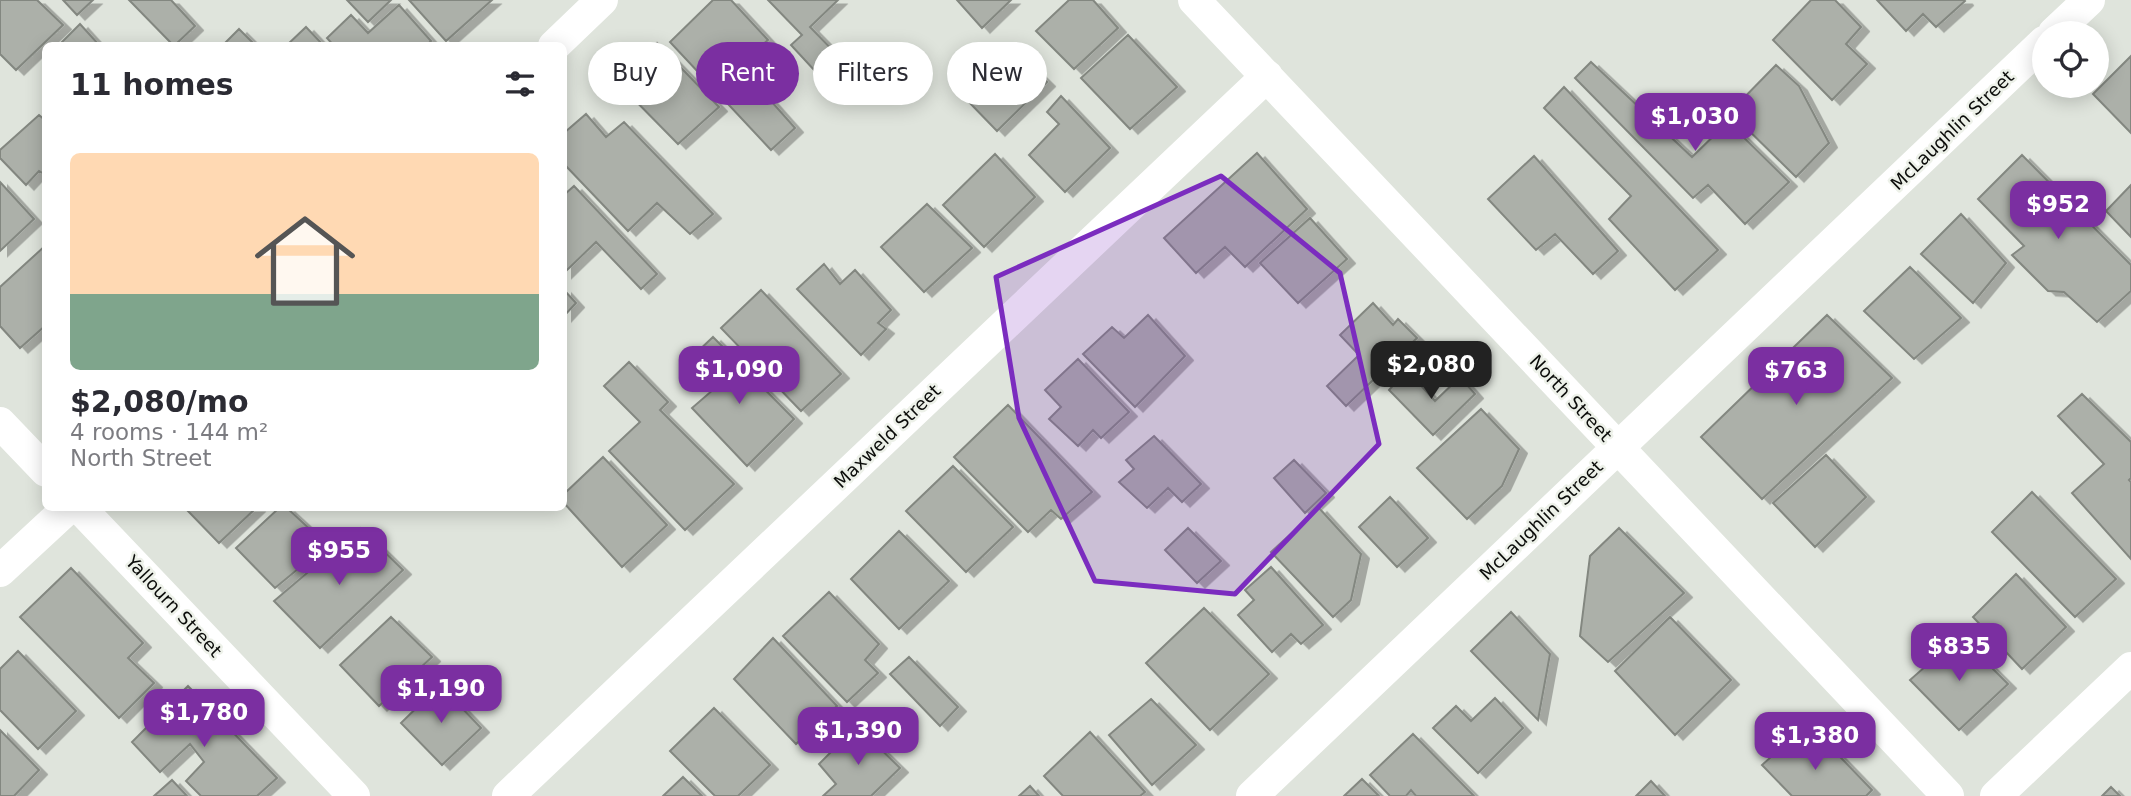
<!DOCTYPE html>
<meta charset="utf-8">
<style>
body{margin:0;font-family:"DejaVu Sans",sans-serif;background:#f2f2f3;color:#2b2b33;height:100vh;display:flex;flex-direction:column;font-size:26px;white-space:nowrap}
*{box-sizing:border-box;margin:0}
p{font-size:23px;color:#7c7c81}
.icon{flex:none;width:38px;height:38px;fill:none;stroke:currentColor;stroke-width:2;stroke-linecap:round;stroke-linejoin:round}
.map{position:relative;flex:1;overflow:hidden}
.sheet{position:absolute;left:42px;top:42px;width:525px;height:469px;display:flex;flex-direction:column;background:#fff;border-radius:10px;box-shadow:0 4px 18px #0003}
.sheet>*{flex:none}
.hud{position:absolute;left:588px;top:42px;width:665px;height:63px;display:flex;gap:14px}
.fabs{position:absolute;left:2032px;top:21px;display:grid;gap:14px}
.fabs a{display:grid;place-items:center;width:77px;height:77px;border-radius:50%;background:#fff;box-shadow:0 4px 18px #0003;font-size:35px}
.price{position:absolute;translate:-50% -60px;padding:0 16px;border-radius:14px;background:#7b2fa1;color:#fff;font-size:23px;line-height:46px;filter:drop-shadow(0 2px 4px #0008)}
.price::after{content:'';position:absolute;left:50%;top:42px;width:21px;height:16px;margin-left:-10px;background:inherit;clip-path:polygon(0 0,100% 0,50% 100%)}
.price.active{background:#222;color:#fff}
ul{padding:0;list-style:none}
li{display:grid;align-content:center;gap:14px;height:371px;padding:0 28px}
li+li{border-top:2px solid #e1e1e2}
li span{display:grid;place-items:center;height:217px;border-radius:10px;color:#555}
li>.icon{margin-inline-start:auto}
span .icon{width:126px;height:126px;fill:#fffc;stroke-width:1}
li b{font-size:30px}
h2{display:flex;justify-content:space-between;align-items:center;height:84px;padding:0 28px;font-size:30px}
.pill{padding:0 24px;border-radius:32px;background:#fff;box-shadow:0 4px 18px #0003;font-size:24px;line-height:63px}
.pill.active{background:#7b2fa1;color:#fff}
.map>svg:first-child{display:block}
</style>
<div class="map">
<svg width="2131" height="796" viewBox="0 0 2131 796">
<defs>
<filter id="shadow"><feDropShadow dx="8" dy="4.5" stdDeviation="0" flood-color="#0004"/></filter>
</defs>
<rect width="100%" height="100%" fill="#dfe4dc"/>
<path fill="#acb0a9" stroke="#838780" stroke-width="2" filter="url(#shadow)" d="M0,0h37l26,25 -47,45 -16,-16z
M63,0h30l-16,15z
M129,0h42l24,26 -21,20z
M347,0h44l-23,22z
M409,0h83l-46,41z
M713,0h18l37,40 -29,25 56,63 -24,22 -101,-108z
M768,0h70l-28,27 38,39 -20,19 -37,-40 11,-10z
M957,0h54l-29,28z
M1069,0h24l25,28 -44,41 -38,-38z
M1811,0h24l26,27 -15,17 21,20 -35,36 -59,-60z
M1877,0h87l1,1 -29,26 -13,-13 -17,17z
M399,5l32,36 -5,5h-92l-7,-8 24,-23 17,18z
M80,24l20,22h-42z
M306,27l18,19h-38z
M239,29l17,17h-34z
M1128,35l49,52 -47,42 -49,-51z
M657,43l62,64 -41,37 -62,-63z
M984,44l18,19 12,-13 33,32 -50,49 -32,-33 13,-12 -17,-19z
M2131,56v77l-38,-39z
M1591,62l101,95 36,-35 61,60 -44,42 -37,-39 -15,13 -118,-120z
M1776,65l23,21 30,57 -33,34 -66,-65z
M1564,87l154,163 -43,40 -66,-71 22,-23 -87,-88z
M1061,96l49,52 -45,44 -36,-37 30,-31 -12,-12z
M586,114l20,23 18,-15 89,92 -23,20 -33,-31 -29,28 -64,-67v-31z
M39,115l7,6v54l-7,-4 -13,14 -26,-27v-8z
M1257,153l50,56 -62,58 -20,-20 -29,26 -32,-35z
M995,154l40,43 -51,50 -41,-42z
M2022,155l109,110v26l-34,31 -33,-30 -16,-1 -36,-36 12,-9 -46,-47z
M1534,156l84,95 -25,23 -38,-40 -19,16 -48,-51z
M0,182l34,37 -34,32z
M2131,185v52l-25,-26z
M574,186l83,88 -16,15 -45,-47 -32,31v-78z
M927,204l45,44 -48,44 -43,-45z
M1961,214l45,49 -33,40 -52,-49z
M1310,218l37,41 -49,44 -38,-40z
M46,245v80l-26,23 -20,-22v-39z
M824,264l16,20 15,-14 36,40 -13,13 8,6 -25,26 -64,-66z
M1910,267l51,51 -47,41 -50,-48z
M564,290l12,13 -12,13z
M761,290l80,84 -40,37 -80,-83z
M1373,303l20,22 5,-6 19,19 -71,68 -19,-20 32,-31 -19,-20z
M1148,315l37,41 -50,51 -52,-53 29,-27 12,11z
M1827,315l65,63 -130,121 -61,-62z
M713,337l81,82 -47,47 -55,-58 29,-25 -26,-29z
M1078,359l51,53 -28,26 -8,-8 -15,16 -29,-27 12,-12 -16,-17z
M629,362l39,40 -8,8 74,74 -49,46 -76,-79 31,-29 -36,-36z
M1407,370l28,31 25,-24 15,17 -42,41 -44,-45z
M2082,394l49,48v36l-2,2 2,2v77l-59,-66 32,-29 -46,-48z
M1008,405l84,87 -31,27 -10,-9 -23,22 -74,-75z
M1481,409l38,40 -17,37 -35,33 -50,-51z
M1154,436l47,48 -19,18 -14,-14 -21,20 -28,-26 15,-13 -8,-9z
M1826,455l40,42 -51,50 -42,-44z
M603,457l64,68 -45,42 -58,-64v-9z
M1294,460l32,33 -21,20 -31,-35z
M953,466l60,61 -47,45 -60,-61z
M2032,492l84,87 -41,38 -83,-85z
M1390,497l38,41 -31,29 -38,-40z
M185,508h71l-37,35z
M279,508h8l40,37 -52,43 -39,-40z
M1319,508l42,46 -10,46 -18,17 -62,-65z
M360,528l43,42 -83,78 -46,-47z
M1188,528l33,33 -24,22 -32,-33z
M1619,528l65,65 -76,69 -28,-26 10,-80z
M899,531l50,50 -50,48 -48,-50z
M1271,567l52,58 -22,19 -10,-10 -19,18 -34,-37 16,-15 -9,-10z
M71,568l72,75 -15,15 26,25 -35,35 -99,-101z
M2016,574l50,53 -44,42 -49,-52z
M829,592l50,52 -14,16 13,13 -31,29 -64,-66z
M1204,608l65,66 -59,56 -64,-67z
M1511,612l39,42 -12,66 -67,-69z
M391,617l41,40 -53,49 -39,-41z
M1670,617l61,63 -56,55 -60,-64z
M1960,636l48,48 -49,46 -49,-50z
M773,638l64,68 -41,38 -62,-65z
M18,651l58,60 -38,38 -38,-39v-41z
M909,657l49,50 -18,19 -50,-52z
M440,685l41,43 -39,37 -41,-42z
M188,686l89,92 -20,18h-56l-15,-15 18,-19 -14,-18 -30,28 -28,-30z
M1495,698l28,30 -45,45 -45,-45 23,-22 15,15z
M1151,699l45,46 -44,40 -43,-50z
M714,708l56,57 -32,31h-23l-45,-45z
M857,726l43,42 -29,28h-48l13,-12 -17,-20z
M0,730l39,40 -25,26h-14z
M1090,732l55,60 -5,4h-77l-19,-20z
M1413,734l61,62h-58l-5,-6 -5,6h-16l-20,-21z
M1819,735l53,55 -6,6h-74l-30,-31 27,-24 12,10z
M683,777l19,19h-39z
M1362,779l17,17h-35z
M172,780l15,16h-33z
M1651,781l14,15h-29z
M1030,786l9,10h-20z
M2111,787l9,9h-18z"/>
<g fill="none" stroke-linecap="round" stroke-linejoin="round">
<path stroke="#fff" stroke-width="32" d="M1194,0l754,796
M2054,33l35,-33
M554,46l48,-46
M0,423l46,48
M80,508l274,288
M0,571l68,-63
M508,796l759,-720
M1252,796l792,-754
M1996,796l135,-128"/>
</g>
<path fill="#7b2cbf" fill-opacity="0.2" stroke="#7b2cbf" stroke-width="5" stroke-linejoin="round" d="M1221,176l119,97 39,171 -144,150 -140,-13 -76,-163 -23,-141z"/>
<g text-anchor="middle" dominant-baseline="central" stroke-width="5" stroke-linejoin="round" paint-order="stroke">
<g font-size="18" fill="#0b0c0a" stroke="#edf1e9">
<text transform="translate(1952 130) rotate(-44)">McLaughlin Street</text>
<text transform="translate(1571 398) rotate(47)">North Street</text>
<text transform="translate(887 436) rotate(-44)">Maxweld Street</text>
<text transform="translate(1541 520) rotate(-44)">McLaughlin Street</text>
<text transform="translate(174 606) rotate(47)">Yallourn Street</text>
</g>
</g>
</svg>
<div class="fabs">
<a><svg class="icon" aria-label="locate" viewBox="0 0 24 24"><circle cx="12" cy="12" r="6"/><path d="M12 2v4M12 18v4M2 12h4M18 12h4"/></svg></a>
</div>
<b class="price" style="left:1695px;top:153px">$1,030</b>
<b class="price" style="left:2058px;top:241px">$952</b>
<b class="price active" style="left:1431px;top:401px">$2,080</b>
<b class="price" style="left:739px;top:406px">$1,090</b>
<b class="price" style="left:1796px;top:407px">$763</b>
<b class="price" style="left:339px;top:587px">$955</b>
<b class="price" style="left:1959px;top:683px">$835</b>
<b class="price" style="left:441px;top:725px">$1,190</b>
<b class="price" style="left:204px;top:749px">$1,780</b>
<b class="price" style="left:858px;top:767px">$1,390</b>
<b class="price" style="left:1815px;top:772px">$1,380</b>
<div class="hud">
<a class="pill">Buy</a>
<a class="pill active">Rent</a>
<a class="pill">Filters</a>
<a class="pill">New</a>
</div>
<section class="sheet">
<h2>11 homes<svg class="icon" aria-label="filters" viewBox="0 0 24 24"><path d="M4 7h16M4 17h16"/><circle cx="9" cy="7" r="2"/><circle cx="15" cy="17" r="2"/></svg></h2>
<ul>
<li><span style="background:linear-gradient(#ffd9b3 65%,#7fa58c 0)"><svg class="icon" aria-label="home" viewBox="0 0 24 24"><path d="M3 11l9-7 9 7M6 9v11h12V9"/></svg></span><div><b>$2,080/mo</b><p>4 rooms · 144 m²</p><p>North Street</p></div></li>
</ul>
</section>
</div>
